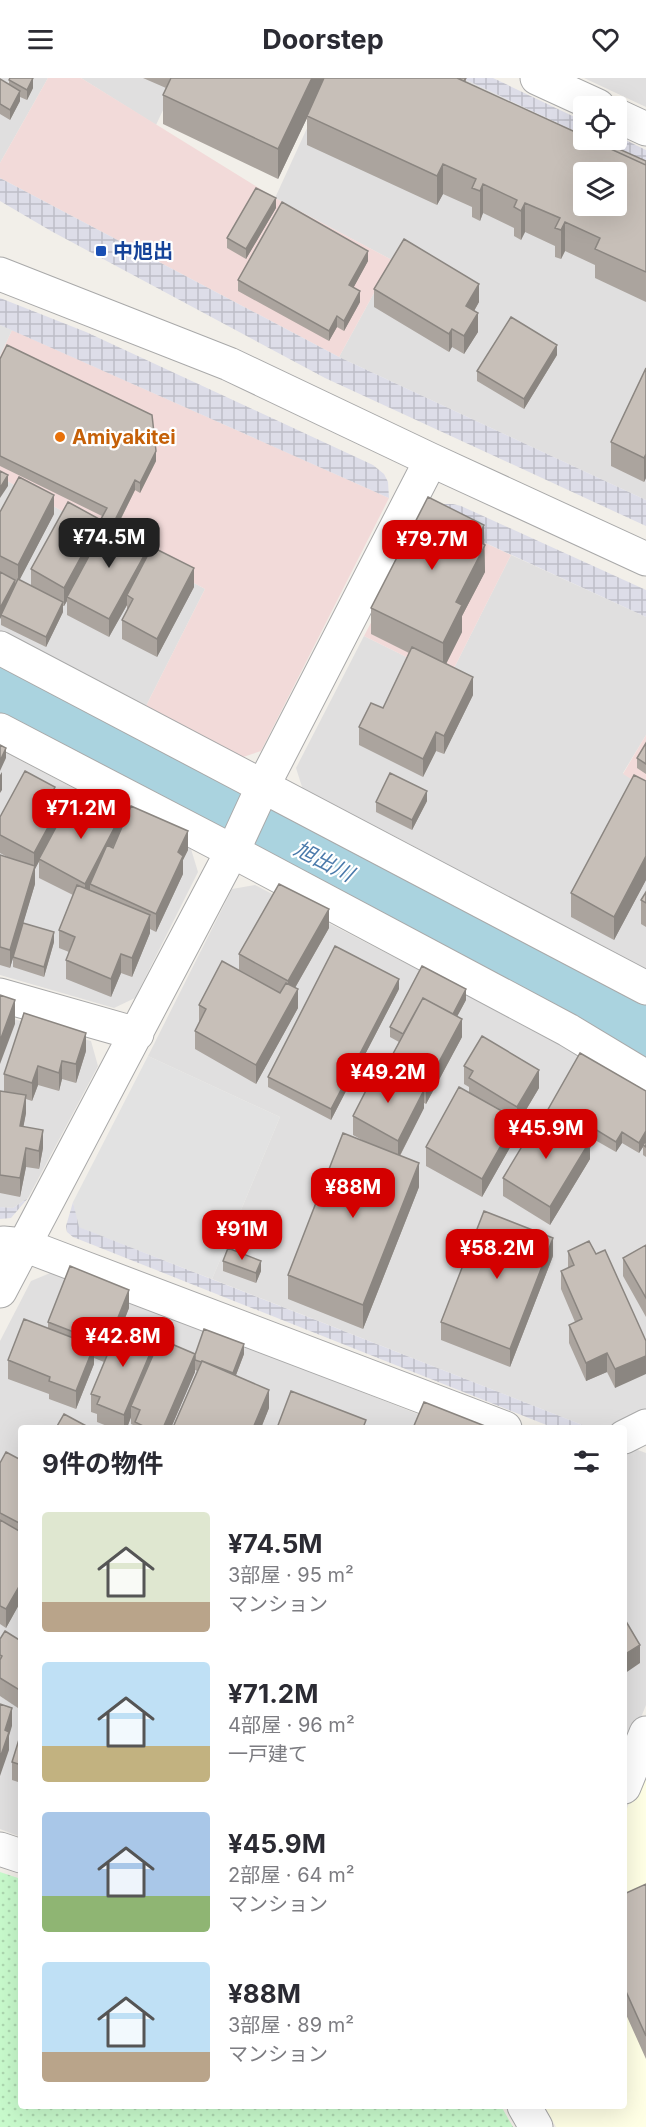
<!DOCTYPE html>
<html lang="ja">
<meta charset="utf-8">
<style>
body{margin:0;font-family:Inter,"Noto Sans JP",sans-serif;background:#f2f2f3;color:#2b2b33;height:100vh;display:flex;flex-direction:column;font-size:22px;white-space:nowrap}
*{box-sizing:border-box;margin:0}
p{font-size:20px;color:#7c7c81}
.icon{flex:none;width:33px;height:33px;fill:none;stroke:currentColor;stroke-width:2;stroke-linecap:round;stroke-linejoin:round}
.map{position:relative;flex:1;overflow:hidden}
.drawer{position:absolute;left:18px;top:1347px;width:609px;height:684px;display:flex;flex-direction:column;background:#fff;border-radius:6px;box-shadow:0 6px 24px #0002}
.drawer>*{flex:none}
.fabs{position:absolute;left:573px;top:18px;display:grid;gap:12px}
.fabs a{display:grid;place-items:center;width:54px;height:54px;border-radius:6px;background:#fff;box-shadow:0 6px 24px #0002;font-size:30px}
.price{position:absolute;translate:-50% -51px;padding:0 14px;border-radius:12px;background:#d40000;color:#fff;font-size:20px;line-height:39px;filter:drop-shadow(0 2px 3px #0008)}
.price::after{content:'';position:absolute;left:50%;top:36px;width:18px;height:14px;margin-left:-9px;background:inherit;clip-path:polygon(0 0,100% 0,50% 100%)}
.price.on{background:#222;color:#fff}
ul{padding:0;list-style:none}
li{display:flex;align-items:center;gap:18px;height:150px;padding:0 24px}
li span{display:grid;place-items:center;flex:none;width:168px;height:120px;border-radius:6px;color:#555}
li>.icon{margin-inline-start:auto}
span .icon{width:72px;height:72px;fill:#fffc;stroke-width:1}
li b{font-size:26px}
h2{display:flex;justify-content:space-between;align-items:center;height:72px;padding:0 24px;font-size:26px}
header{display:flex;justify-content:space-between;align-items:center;height:78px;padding:0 24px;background:#fff;font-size:27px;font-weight:700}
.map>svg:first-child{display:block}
</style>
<header><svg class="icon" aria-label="menu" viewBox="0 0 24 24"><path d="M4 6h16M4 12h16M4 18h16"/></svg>Doorstep<svg class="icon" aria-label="heart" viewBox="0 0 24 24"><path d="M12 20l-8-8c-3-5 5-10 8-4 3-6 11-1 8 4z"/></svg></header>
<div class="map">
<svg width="646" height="2049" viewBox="0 0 646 2049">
<defs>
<pattern id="park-dots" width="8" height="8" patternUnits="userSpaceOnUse" patternTransform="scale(1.5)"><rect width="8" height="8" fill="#c8facc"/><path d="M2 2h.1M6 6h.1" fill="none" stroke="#acd6af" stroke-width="1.8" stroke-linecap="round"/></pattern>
<pattern id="plaza-grid" width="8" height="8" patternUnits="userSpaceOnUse" patternTransform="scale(1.5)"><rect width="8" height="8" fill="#dddde8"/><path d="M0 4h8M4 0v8" fill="none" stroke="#bdbdc7"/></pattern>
</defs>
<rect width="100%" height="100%" fill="#f2efe9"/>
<path fill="#e0dfdf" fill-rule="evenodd" d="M0,0h48l-48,85z
M81,0h97l-22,47z
M330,0h132l121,57 1,5 62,24v336l-307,-143 53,-97 -117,-62zM584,94h32v34h-32z
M584,0h62v29z
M0,399l205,112 -60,119 -145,-76z
M511,477l135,62v118l-23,38 23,15v186l-40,-24 -200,-108 -103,-52 -7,-22 68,-132 85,42z
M0,672l191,99 7,23 -63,126 -21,10 -114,-33z
M255,807l293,152 98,59v313l-30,16 -10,3h-16l-378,-149 68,-162 -132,-61 84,-167z
M0,937l91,26 7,25 -70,132 -15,10 -13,-1z
M55,1193l398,157h-432v409l-21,-8v-488l31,-60z
M635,1371l11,4v252l-22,55v-305z"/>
<path fill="#f2dad9" d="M48,0h33l194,120 117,62 -53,97 -339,-179v-15z
M12,252l377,168 -128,253 -21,7 -95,-50 60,-119 -205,-112v-121z
M427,438l84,39 -62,123 -85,-42z
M646,657v53l-23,-14z"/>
<path fill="#ffffe5" d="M646,1683v366h-90l-12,-21h80v-290z"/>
<path fill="url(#park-dots)" d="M0,1794l21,7v227h480l12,21h-513z"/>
<path fill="#e2e2e2" d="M0,247l12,5 -12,26z
M148,978l132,61 -68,162 -134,-52 -5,-25z"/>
<path fill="url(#plaza-grid)" d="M462,0h31l90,43v14z
M617,58l29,14v14l-52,-24h22z
M0,100l339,179 307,143v26l-321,-148 -274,-147 -51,-30z
M0,220l86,34 287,133 11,9 4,8 1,16 -389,-173z
M444,426h9l8,2 185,84v27l-219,-101 9,-8z
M28,1120l-17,20 -11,1v-12l13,1z
M73,1124l6,25 511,201h-36l-481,-191 -6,-5 -1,-6z"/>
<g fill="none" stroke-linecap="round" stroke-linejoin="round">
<path stroke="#aad3df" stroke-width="84" d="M0,614l579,301 67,41"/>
<defs>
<path id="minor" d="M537,0l61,28
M616,37l30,14
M0,196l229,90 202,96 215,99
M0,570l646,340
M0,652l232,121 336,179 78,47
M0,917l137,39
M3,1165l21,2 481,183
M0,1213l239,-453 24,-52 168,-326
M624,1359l22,-11
M624,1709l22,-54
M0,1771l21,7
M524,2028l12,21"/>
</defs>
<use href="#minor" stroke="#a9a9a9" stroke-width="35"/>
<use href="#minor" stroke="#fff" stroke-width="33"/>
</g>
<path fill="#aba49e" d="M143,0h323v4l118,54 62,25v141l-51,-24v-13l-30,-14 -4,8 -6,-2v-11l-30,-14 -4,8 -7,-4v-8l-31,-15 -3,8 -8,-4v-10l-29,-13 -6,11 -130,-60v-27l-29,61 -115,-55v-29l3,-7z
M0,1l9,5v-4l24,8 -6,12 -7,-3v4l-10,19 -10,-6z
M276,130l-30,51 -19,-11v-10z
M368,183l-15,27 7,14 -16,29 -7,-4 -8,14 -91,-50v-11z
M374,211l105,13 -5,9 4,21 -14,22 -12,-7 -3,5 -75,-45z
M557,277l-33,54 -47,-28v-10z
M0,281l156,102 -16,32 -5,-3 -17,35 33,24 43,38 -37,70 -35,-18v-19l5,-9v-6l-18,32 -42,-22v-14l-3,5h-1v6l-17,35 -45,-22v-8l-1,2v-107l54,2 -35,66 12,6v-17l69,-49 2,-4 -102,-50z
M646,290v110l-2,4 -33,-16v-24z
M484,466l1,28 -23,44v16l-16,32 27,31 -29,59 -8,-3 -13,26 -64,-32v-18l24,-19 26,-55 -38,-19v-26z
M646,665v31l-9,-6v-10z
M646,703v99l-32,60 -43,-23v-24z
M55,722l6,18 27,-3 34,11 66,24 -5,10v14l-27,58 -6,-3v4l-18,44 -11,-4 -10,24 -45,-18v-19l3,-8 -10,-4v-18l14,-35 -34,-17v-17l-4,8v15l-12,39 31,19 -10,35 -31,-10v-9l-3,10 -10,-3v-110l9,3 -9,-5v-36z
M427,723l-15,29 -36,-18v-10z
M646,814v35l-5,-3v-24z
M329,850l-34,60 3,20 -42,76 -61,-35v-18l4,-8v-18l40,-34v-17z
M399,911l-68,131 -63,-33v-10z
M466,922l-9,16 5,21 -36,67 -2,-1v5l-24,48 19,31 -56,142 -75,-30v-24l83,-130 -18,-10v-19l34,-45v-6l12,-23 -9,-5v-10z
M86,973l-10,32 -14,-4 -3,12 -21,-6 -6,16 -6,-2v14l-3,14 20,21 -4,21 -13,-2 -6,30 -20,-4v-102h4v-17z
M464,988l75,22 -22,37h-1v12l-34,60 -56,-31v-19l43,-55v-5l-5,-3z
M646,1013v66l-3,-2v-8l-4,6 -17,-10 -6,9 -21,-12 -5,8v11l-40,66 -47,-29v-18l43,-63v-2z
M646,1167v72l-23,-41v-18z
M568,1173l28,3 50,87 -31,47 -8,-16 -21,9 -17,-38v-18l6,-3 -14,-33v-18l7,-3z
M553,1178l-43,111 -69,-27v-18z
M223,1183l38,10 -5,12 -33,-12z
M129,1230l-6,15 34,22 38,9h49l-8,21 33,33 -8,20h-87v-3l23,-54 -2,-1v2l-24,56h-36v-2l-4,-2v-7l-4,11h-15l-15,-6v-8l-6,-2v-18l13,-32 -10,-4v6l-18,45 -27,-10v-5l-41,-15v-19l40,-32v-6z
M21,1382v141l-15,27 -6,-4v-161z
M21,1548v84l-21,-14v-57l19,1v-12z
M21,1655v50l-9,-3v-18z
M646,1806v175l-22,-49v-116z"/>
<path fill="#8b8681" d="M33,0v10l-6,12v-10z
M312,0h14l-19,38v2l-29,61v-30z
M20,13v10l-10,19v-10z
M443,86v30l-6,11v-29z
M483,106v29l-3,8v-30z
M276,120v10l-30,51v-10z
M525,125v29l-4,8v-29z
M565,144v29l-4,8v-29z
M368,173v10l-19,35v-11z
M479,206v18l-13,23v-19z
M360,213v11l-16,29v-10z
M478,235v19l-14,22v-18z
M337,238v11l-8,14v-10z
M452,251v18l-3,5v-18z
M557,267v10l-33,54v-10z
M156,373v10l-16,32v-10z
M646,376v24l-2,4v-24z
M8,397v11l-8,12v-10z
M135,402v10l-23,46v-10z
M54,417v19l-36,69v-18z
M101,442v18l-34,59v4l-3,5v-18z
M484,447l1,47 -23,44v16l-19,38v-27l34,-103z
M151,465v18l-24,34v10l-18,32v-18z
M194,490v19l-37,70v-18z
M15,502v10l-15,29v-11z
M63,524v10l-17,35v-10z
M473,599v18l-29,59v-18z
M436,654v19l-13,26v-18z
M6,670v10l-6,13v-10z
M2,694v18l-2,3v17v-35z
M55,709v19l-5,-9z
M427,713v10l-15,29v-10z
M61,725v18l-26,48v15l-25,84v-18l24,-80v-17z
M122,735v18l-32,53v9l-5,9v-18z
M188,753v19l-5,10v14l-27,58v-18l22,-62z
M646,778v24l-32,60v-23z
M329,831v19l-41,72v-19z
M150,837v18l-18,44v-19z
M54,854v10l-10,35v-10z
M121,876v19l-10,24v-18z
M399,901v10l-68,131v-11z
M298,911v19l-42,76v-19z
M466,911v11l-16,30v-10z
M15,922v24l-15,40v-23z
M462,941v18l-36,67v-18z
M86,955v18l-10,32v-19z
M62,983v18l-3,12v-18z
M38,988v19l-6,16v-18z
M539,992v18l-22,37v-18z
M424,1012v18l-26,51v-18z
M26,1017v18l-6,32v-19z
M516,1041v18l-34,60v-18z
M595,1051v11l-5,8v-10z
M43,1052v18l-4,21v-18z
M646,1053v10l-3,4v2l-4,6v-10z
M622,1054v11l-6,9v-10z
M590,1063v18l-40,66v-18z
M26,1070v19l-6,30v-19z
M419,1085v24l-56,142v-24z
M553,1160v18l-43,111v-18z
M261,1183v10l-5,12v-10z
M129,1212v18l-22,56v-19z
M157,1259v18l-26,51v11l-4,11h-3v-13z
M244,1266v10l-11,29v-10z
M94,1268v18l-18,45v-18z
M607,1275v19l-21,9v-18z
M195,1276v18l-24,56h-8z
M646,1278v18l-31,14v-19z
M269,1312v18l-8,20h-8z
M21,1505v18l-15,27v-19z
M640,1567v18l-16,11v-19z
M12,1630v18l-3,10v14l-9,26v-18l5,-28z"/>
<path fill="#c7bfb8" stroke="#8b8681" stroke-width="1.5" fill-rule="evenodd" d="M10,0h23l-6,12 -18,-10z
M171,0h141l-34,71 -115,-54z
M324,0h133l127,58v4h7l55,25v107l-51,-23 5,-11 -35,-16 -4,8 -6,-2 5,-10 -35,-15 -4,8 -7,-4 3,-7 -34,-16 -3,7 -8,-3 4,-9 -33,-15 -6,12 -130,-60zM584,94h32v34h-32z
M457,0h9l-2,3z
M0,1l20,12 -10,19 -10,-6z
M591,62h8l47,21v4z
M256,110l20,10 -30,51 -19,-11z
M282,124l86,49 -19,34 11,6 -16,30 -7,-5 -8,15 -91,-51z
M404,161l75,45 -13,22 12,7 -14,23 -12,-7 -3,5 -75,-45z
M511,239l46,28 -33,54 -47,-28z
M7,267l145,70 4,36 -16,32 -5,-3 -21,42 -5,-3 -3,5 -6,-3 7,-13 -107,-52v-97z
M646,290v86l-2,4 -33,-16z
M0,393l8,4 -8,13z
M19,399l35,18 -36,70 -18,-9v-44z
M428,419l56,28 -7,15 8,5 -29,57 6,3 -19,38 -72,-35z
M68,424l33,18 -37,68 -33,-19z
M109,441l42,24 -42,76 -42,-22z
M152,469l42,21 -37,71 -35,-19 11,-21 -6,-4z
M0,494l15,8 -15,28z
M18,501l45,23 -17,35 -45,-22z
M412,569l61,30 -29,59 -8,-4 -13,27 -64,-32 12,-24 12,5z
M646,665v21l-9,-6z
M0,667l6,3 -6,13z
M25,693l30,16 -5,10 11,6 -27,50 -34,-18v-18z
M390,695l37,18 -15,29 -36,-18z
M634,697l12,6v75l-32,61 -43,-24z
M97,721l25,14 -37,71 -46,-25 29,-54 20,10z
M131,728l57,25 -10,21 5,4 -27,58 -66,-30 17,-39 6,3z
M0,777l35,11 -25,84 -10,-3z
M279,806l50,25 -41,72 -49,-27z
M77,807l73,30 -18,43 -11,-4 -10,25 -45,-19 9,-23 -16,-7z
M646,814v11l-5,-3z
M23,845l31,9 -10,35 -31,-10z
M335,868l64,33 -68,130 -63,-32z
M222,883l58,32 6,-10 12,6 -42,76 -61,-34 11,-22 -7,-4z
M422,888l44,23 -13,25 -30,-16 -20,36 -13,-7z
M0,917l15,5 -15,41z
M423,920l39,21 -36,67 -39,-21z
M24,935l62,20 -10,31 -14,-3 -3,12 -21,-7 -6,17 -28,-9z
M482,958l57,34 -22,37 -48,-29 4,-7 -9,-5z
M580,975l66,38v40l-7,12 -17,-11 -6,10 -21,-13 -5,9 -44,-25z
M378,989l46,23 -26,51 -45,-25z
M459,1009l57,32 -34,60 -56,-32z
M0,1013l26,4 -6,31 23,4 -4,21 -13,-3 -6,30 -20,-3z
M542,1035l48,28 -40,66 -47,-29z
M343,1055l76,30 -56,142 -75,-30z
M646,1062v7l-3,-2z
M484,1133l69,27 -43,111 -69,-27z
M589,1163l7,13 9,-4 41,91v15l-31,13 -8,-16 -21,10 -17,-38 13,-6 -21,-48 13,-6 -6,-14z
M646,1167v53l-23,-40z
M228,1170l33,13 -5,12 -33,-12z
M70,1188l59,24 -22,55 -59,-23z
M24,1241l70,27 -18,45 -27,-10 1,-4 -42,-17z
M121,1244l36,15 -33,78 -27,-11 3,-7 -9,-3z
M204,1251l40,15 -11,29 -31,-12 -1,1 -6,-2v-5z
M160,1261l35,15 -32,74h-16l-12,-6 5,-12 -9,-4z
M202,1283l67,29 -16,38h-74l-5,-3z
M291,1313l75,29 -3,8h-86z
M424,1324l66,26h-77z
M64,1336l26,14h-34z
M6,1374l15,8v64l-21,-11v-50z
M0,1442l21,12v51l-15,26 -6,-3z
M624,1540l16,27 -16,10z
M5,1553l16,10v50l-21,-13v-18l2,-4 -2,-1v-16z
M0,1626l12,4 -7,22 4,2 -9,26z
M21,1655v32l-9,-3z
M646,1806v152l-22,-49v-93z"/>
<rect fill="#1a4fb4" stroke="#fff" stroke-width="2" x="95" y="167" width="12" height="12" rx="3"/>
<circle fill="#e8710a" stroke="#fff" stroke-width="2" cx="60" cy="359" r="6"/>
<g text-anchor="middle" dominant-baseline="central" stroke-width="4.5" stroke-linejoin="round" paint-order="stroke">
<g font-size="20" font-weight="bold" fill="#164399" stroke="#fff" text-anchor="start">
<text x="113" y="173">中旭出</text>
</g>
<g font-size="20" font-weight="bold" fill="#c56008" stroke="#fff" text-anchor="start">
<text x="72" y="359">Amiyakitei</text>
</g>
<g font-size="21" font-style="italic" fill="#4a7aab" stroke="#fff">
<text transform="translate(324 783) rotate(27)">旭出川</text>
</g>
</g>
</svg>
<div class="fabs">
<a><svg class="icon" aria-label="locate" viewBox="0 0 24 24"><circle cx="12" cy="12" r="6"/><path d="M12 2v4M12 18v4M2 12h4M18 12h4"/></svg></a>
<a><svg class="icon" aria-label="layers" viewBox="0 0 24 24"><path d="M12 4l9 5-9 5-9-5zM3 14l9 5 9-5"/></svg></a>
</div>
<b class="price on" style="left:109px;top:491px">¥74.5M</b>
<b class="price" style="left:432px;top:493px">¥79.7M</b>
<b class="price" style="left:81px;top:762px">¥71.2M</b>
<b class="price" style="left:388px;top:1026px">¥49.2M</b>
<b class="price" style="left:546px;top:1082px">¥45.9M</b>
<b class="price" style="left:353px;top:1141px">¥88M</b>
<b class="price" style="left:242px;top:1183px">¥91M</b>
<b class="price" style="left:497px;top:1202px">¥58.2M</b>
<b class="price" style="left:123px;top:1290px">¥42.8M</b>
<section class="drawer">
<h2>9件の物件<svg class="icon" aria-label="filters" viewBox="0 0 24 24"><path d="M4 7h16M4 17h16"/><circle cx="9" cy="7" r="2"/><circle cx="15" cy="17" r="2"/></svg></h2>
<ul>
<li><span style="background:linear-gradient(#dfe7d0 75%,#b9a48a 0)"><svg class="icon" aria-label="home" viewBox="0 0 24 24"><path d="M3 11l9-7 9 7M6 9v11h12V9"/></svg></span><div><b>¥74.5M</b><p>3部屋 · 95 m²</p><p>マンション</p></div></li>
<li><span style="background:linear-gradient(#bfe0f5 70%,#c2b280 0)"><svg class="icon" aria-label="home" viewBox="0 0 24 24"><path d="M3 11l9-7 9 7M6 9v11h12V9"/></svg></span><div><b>¥71.2M</b><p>4部屋 · 96 m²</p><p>一戸建て</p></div></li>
<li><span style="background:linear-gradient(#a9c7e8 70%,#8fb573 0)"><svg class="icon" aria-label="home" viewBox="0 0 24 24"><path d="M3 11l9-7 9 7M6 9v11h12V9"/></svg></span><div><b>¥45.9M</b><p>2部屋 · 64 m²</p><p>マンション</p></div></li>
<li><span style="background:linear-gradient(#bfe0f5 75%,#b9a48a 0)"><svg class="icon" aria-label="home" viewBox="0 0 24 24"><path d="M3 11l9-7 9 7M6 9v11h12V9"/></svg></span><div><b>¥88M</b><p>3部屋 · 89 m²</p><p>マンション</p></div></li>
</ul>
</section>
</div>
